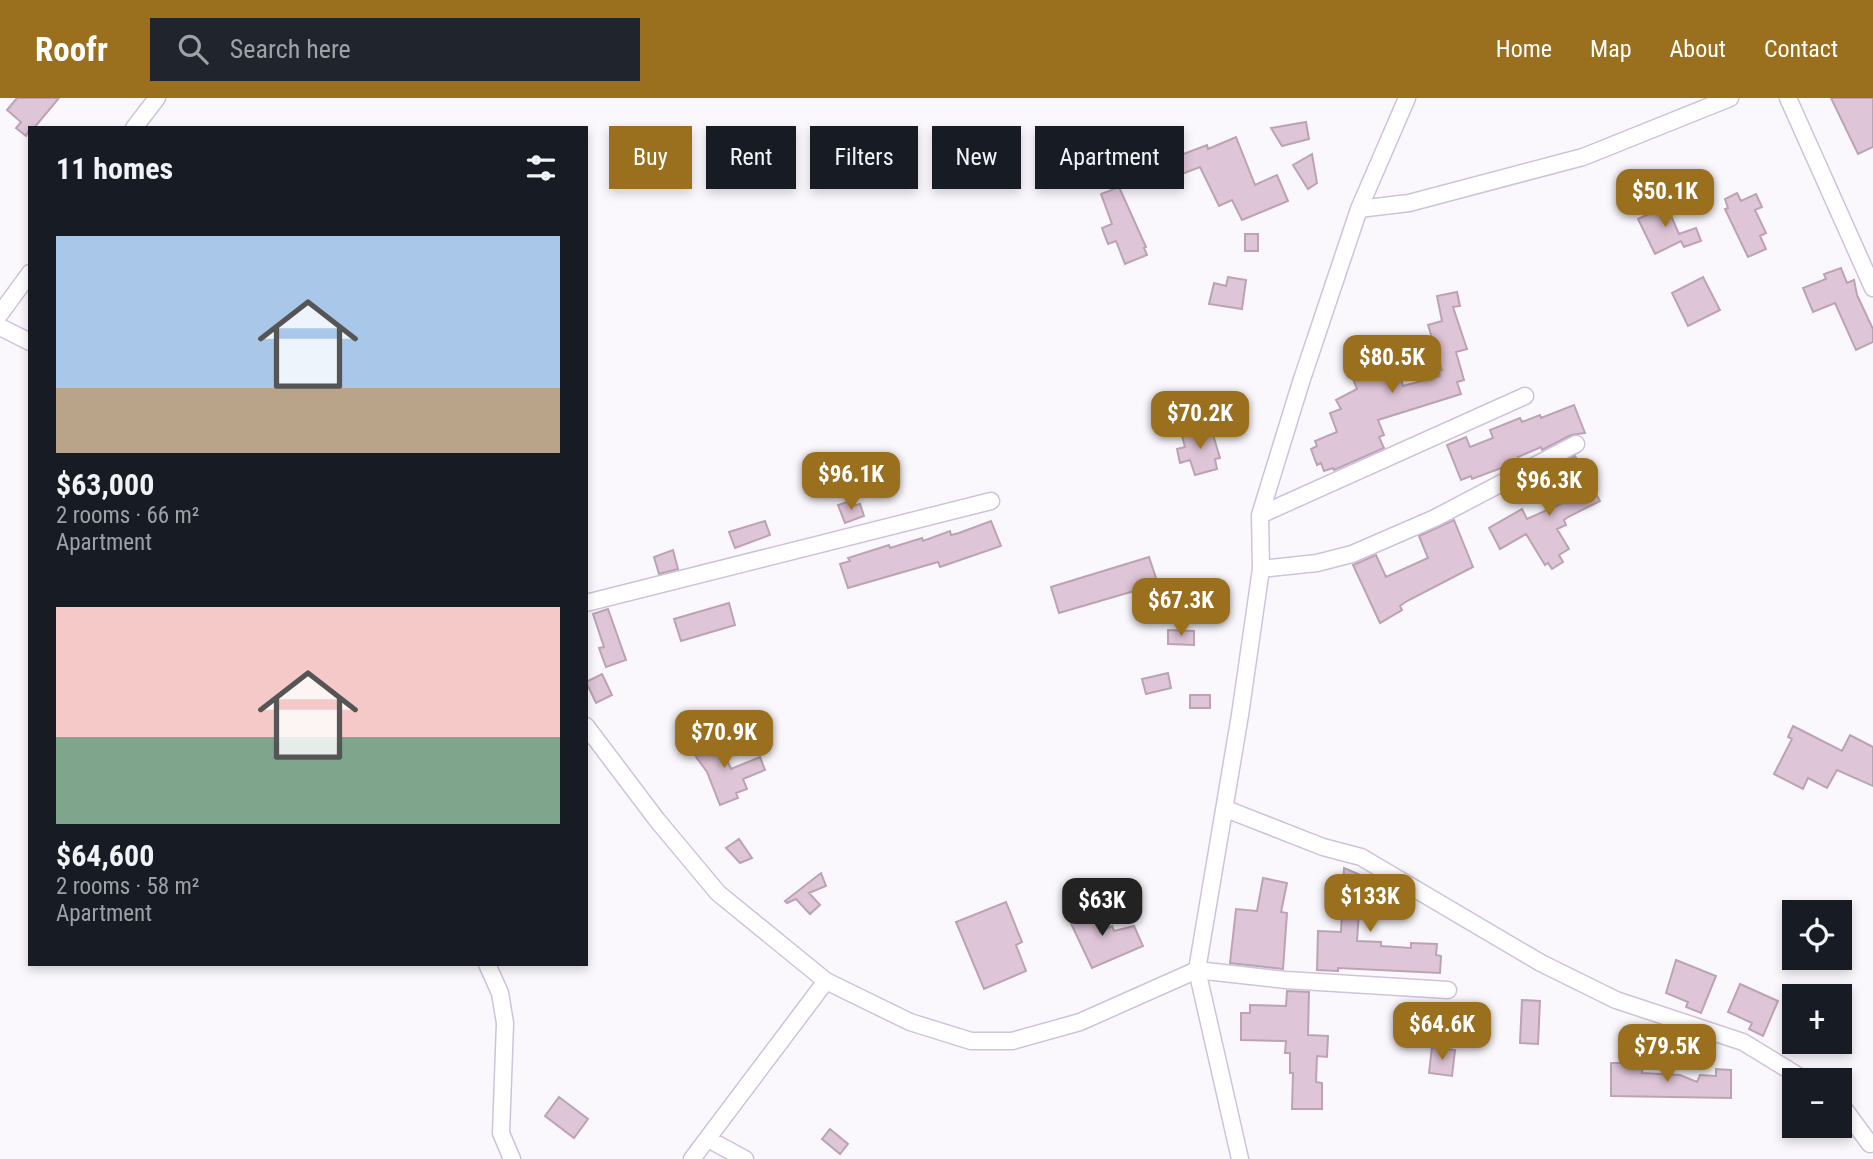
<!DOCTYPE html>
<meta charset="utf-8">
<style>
body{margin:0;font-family:"Roboto Condensed",sans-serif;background:#20242c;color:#f1f3f6;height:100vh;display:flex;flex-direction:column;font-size:26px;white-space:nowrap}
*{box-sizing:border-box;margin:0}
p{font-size:23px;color:#9ea1a6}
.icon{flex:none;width:38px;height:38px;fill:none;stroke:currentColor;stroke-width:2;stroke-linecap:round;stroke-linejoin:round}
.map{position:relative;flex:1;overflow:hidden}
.drawer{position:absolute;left:28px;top:28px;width:560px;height:840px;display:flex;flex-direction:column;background:#171b24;border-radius:0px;box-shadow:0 4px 10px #0003}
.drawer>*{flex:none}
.guide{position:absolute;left:609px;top:28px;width:665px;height:63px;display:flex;gap:14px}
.buttons{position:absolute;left:1782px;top:802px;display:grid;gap:14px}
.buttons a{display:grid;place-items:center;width:70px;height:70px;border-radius:0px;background:#171b24;box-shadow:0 4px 10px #0003;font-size:35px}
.price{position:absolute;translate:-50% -60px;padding:0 16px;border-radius:14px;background:#9a701e;color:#fff;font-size:23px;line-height:46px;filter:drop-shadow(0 2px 4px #0008)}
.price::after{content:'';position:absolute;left:50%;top:42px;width:21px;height:16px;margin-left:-10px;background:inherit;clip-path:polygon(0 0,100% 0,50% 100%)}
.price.active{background:#222;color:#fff}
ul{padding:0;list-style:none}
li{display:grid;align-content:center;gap:14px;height:371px;padding:0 28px}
li span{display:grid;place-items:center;height:217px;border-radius:0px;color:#555}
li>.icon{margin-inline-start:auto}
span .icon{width:126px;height:126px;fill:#fffc;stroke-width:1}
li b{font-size:30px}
h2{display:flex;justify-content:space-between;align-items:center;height:84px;padding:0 28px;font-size:30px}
.pill{padding:0 24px;border-radius:0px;background:#171b24;box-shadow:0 4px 10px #0003;font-size:24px;line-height:63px}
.pill.active{background:#9a701e;color:#fff}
header{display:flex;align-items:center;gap:42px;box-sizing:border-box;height:98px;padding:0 35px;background:#9a701e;color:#fff}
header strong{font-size:33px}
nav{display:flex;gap:38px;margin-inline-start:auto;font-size:24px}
.search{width:490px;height:63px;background:#20242c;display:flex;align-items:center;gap:18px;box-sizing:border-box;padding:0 24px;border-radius:0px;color:#9ea1a6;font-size:26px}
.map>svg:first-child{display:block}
</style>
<header>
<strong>Roofr</strong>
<div class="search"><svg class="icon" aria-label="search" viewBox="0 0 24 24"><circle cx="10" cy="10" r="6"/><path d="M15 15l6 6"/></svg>Search here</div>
<nav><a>Home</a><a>Map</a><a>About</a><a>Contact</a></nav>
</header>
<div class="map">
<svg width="1873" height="1061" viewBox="0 0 1873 1061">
<rect width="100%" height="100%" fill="#fbf8fd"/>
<path fill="#dec5d7" stroke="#bba3b5" stroke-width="2" d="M17,0h42l-25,30h-4l-4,8 -10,-8 5,-6 -14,-12z
M1831,0h42v49l-15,7z
M1306,24l3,17 -27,7 -11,-18z
M1236,39l19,48 22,-10 11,26 -46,19 -10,-20 -13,6 -19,-39 -23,9 -7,-17 37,-14 1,4z
M1312,56l5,29 -9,6 -15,-24z
M1119,89l27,60 -2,1 3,7 -22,9 -9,-23 -8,3 -6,-16 10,-4 -11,-30z
M1737,95l4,8 15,-7 6,13 -7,3 11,23 -6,3 6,13 -18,8 -23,-48 3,-1 -3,-9z
M1664,102l15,34 17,-6 5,13 -17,6 -3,-6 -26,13 -17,-35 13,-6 -2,-6z
M1245,136h13v17h-13z
M1841,170l6,15 7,-3 3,15 16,34v13l-17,8 -21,-47 -22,9 -10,-24 23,-9 -2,-5z
M1228,179l18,3 -4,29 -33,-5 5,-21 12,3z
M1703,179l17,33 -32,16 -16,-33z
M1457,194l3,14 -7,1 14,42 -11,3 8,28 -7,2 4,12 -83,26 6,15 -5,2 5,11 -50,22 -1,-2 -9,3 -3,-8 -4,2 -6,-16 6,-3 -2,-5 22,-9 -7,-19 11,-4 -5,-9 21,-11 -4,-10 14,-5v-6l29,-8 7,26 37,-10 -1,-5 3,-1 -14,-45 14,-4 -5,-25z
M1574,307l11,28 -14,2 -29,15 -1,-3 -23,10 2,4 -48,18 -1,-3 -10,4 -14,-35 19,-8 4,10 23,-9 -3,-8 30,-12 2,4 18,-7 1,3z
M1211,330l9,30 -5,1 2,10 -22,6 -5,-15 -10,3 -3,-14 8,-2 -3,-11z
M1575,358l25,45 -32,16 -4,3 2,5 -9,4 12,20 -10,6 4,7 -11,7 -4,-6 -3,2 -19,-31 -26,15 -11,-21 33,-19 5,10 47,-21 -16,-33z
M850,403l2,5 8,-2 4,12 -19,7 -7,-18z
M1454,422l19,47 -66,34 -7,5 2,4 -22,13 -27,-58 23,-10 10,22 42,-19 -9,-22z
M765,423l5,14 -35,13 -6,-16z
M991,423l10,25 -61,21 -2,-5 -90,26 -8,-24 10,-3 -2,-3 41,-13 1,3 32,-10 1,3 27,-10 1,4 8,-2z
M673,452l5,19 -19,5 -5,-17z
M1149,459l9,27 -99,29 -8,-26z
M729,505l6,22 -54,16 -7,-22z
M608,511l18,51 -20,7 -7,-19 5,-1 -11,-33z
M1168,532l26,1v14l-26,-1z
M1168,575l3,15 -25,6 -4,-15z
M602,576l10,21 -16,8 -10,-21z
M1190,597h20v13h-20z
M1793,628l49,25 8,-16 23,12v39l-36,-16 -10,18 -19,-10 -5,11 -29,-15 18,-35 -4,-2z
M708,635l11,20 4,-2 8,18 29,-12 5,13 -22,9 4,10 -11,4 2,5 -18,7 -13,-33 -18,-25z
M739,741l13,19 -12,5 -14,-15z
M1344,770l56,24 -11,27 -30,-6 -2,28 24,1v4l30,2v-5l26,1 -1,11 5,1 -1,17 -102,-5v3l-21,-1 1,-39 23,1z
M821,775l5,13 -17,7 11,12 -10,9 -14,-15 -9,4 -2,-2z
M1263,780l24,5 -6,29 6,1 -4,56 -53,-6 6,-54 21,2z
M1006,804l16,40 -6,3 10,26 -42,18 -28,-67z
M1090,806l10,28 12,-6 2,5 20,-5 9,20 -51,22 -26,-55z
M1676,862l40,16 -15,37 -15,-6 2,-5 -22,-9z
M1740,886l38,17 -15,35 -14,-7 3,-6 -24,-11z
M1287,893l22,1 -1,43 20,1 -1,21 -10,-1 -1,26 6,1v26h-30l1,-36h-3v-20h-5l1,-12 -45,-1v-27h9v-8l36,1z
M1522,902l18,1 -2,43 -18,-1z
M1432,949l23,3 -3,26 -23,-3z
M1611,965h32l-1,10 38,2 17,7 3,-7 16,1v-7l15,1v28l-120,-2z
M559,999l29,22 -14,19 -29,-22z
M830,1031l18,15 -8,10 -18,-15z"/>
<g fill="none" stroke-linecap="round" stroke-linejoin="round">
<defs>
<path id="minor" d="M1788,0l85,190
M134,30l23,-30
M1359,111l50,-6 174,-46 147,-59
M0,216l30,-41
M0,229l30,15
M1260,417l265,-119
M1261,471l56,-6 35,-9 83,-36 141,-74
M586,505l405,-102
M586,628l71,94 61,73 108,88 84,41 61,19h41l68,-19 117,-52 43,-255 21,-146 -1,-54 41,-133 58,-173 48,-111
M1226,711l97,38 38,10 180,106 75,37 127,42 62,38
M487,866l13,29 5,30 -4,110 11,26
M1839,1004l31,42
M708,1041l37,20
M692,1061l134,-178
M1240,1061l-43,-189 89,10 162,10"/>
</defs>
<use href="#minor" stroke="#cfc2db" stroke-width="19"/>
<use href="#minor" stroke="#fff" stroke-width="16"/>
</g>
</svg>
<div class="buttons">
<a><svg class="icon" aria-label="locate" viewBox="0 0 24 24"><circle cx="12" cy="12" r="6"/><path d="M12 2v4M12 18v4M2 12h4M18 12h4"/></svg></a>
<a>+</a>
<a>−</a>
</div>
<b class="price" style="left:1665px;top:131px">$50.1K</b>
<b class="price" style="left:1392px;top:297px">$80.5K</b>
<b class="price" style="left:1200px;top:353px">$70.2K</b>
<b class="price" style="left:851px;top:414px">$96.1K</b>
<b class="price" style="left:1549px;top:420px">$96.3K</b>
<b class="price" style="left:1181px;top:540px">$67.3K</b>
<b class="price" style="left:724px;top:672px">$70.9K</b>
<b class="price" style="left:1370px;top:836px">$133K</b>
<b class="price active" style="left:1102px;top:840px">$63K</b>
<b class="price" style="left:1442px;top:964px">$64.6K</b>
<b class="price" style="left:1667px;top:986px">$79.5K</b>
<div class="guide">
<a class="pill active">Buy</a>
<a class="pill">Rent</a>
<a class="pill">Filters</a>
<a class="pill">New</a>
<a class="pill">Apartment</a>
</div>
<section class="drawer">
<h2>11 homes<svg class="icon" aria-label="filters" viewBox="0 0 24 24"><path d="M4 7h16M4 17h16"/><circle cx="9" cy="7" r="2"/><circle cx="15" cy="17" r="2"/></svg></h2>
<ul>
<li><span style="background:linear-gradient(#a9c7e8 70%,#b9a48a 0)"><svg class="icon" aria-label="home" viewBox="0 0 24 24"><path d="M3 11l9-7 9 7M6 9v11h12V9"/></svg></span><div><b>$63,000</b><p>2 rooms · 66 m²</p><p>Apartment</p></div></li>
<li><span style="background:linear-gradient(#f6c9c9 60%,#7fa58c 0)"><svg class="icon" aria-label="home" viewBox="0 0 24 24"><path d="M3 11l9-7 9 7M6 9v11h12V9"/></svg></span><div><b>$64,600</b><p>2 rooms · 58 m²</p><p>Apartment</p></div></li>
</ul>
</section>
</div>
